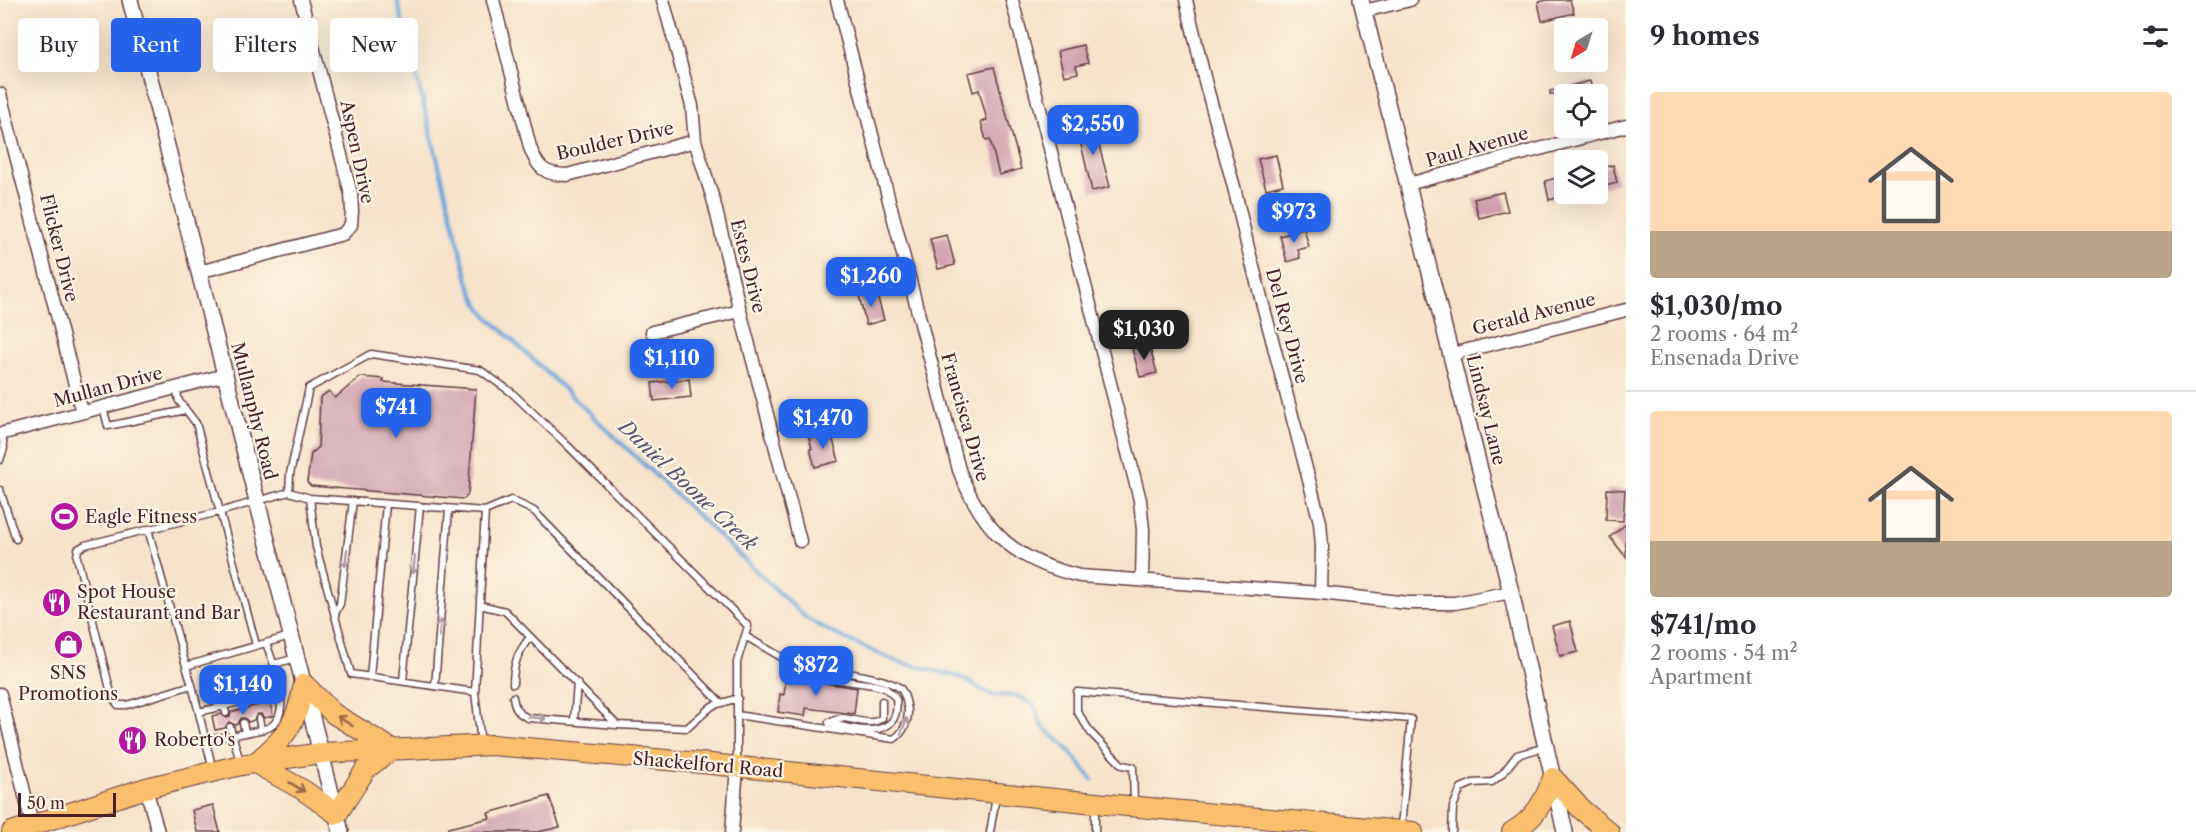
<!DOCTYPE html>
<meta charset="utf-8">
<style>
body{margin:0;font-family:"Libre Caslon Text",serif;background:#f7f7f7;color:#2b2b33;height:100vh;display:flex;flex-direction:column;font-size:22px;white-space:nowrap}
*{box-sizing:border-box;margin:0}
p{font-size:20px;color:#7c7c81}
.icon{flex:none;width:33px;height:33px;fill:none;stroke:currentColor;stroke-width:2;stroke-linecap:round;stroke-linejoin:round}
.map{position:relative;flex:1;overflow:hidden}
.sheet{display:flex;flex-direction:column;background:#fff;width:570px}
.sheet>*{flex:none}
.hud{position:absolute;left:18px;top:18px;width:570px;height:54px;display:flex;gap:12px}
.needle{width:39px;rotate:218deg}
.fabs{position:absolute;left:1554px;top:18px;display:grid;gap:12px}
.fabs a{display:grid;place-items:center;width:54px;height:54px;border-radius:6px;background:#fff;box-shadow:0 6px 24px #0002;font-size:30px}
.scale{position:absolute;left:18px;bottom:15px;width:98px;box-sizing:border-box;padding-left:6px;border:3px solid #4a1f2b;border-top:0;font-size:16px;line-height:21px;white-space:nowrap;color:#4a1f2b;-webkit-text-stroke:4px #fcf5e5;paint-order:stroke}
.price{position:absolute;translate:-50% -51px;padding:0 14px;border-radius:12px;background:#2563eb;color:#fff;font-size:20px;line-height:39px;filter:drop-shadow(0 2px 3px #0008)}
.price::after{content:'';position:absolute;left:50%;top:36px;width:18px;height:14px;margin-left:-9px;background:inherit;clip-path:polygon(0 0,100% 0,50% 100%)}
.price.current{background:#222;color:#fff}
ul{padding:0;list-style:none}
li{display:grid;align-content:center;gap:12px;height:318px;padding:0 24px}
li+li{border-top:2px solid #e1e1e2}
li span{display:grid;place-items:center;height:186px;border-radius:6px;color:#555}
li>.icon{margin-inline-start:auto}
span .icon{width:108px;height:108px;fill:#fffc;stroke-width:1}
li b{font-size:26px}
h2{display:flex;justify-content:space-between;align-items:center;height:72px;padding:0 24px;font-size:26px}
.tag{padding:0 21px;border-radius:6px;background:#fff;box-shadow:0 6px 24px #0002;font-size:21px;line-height:54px}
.tag.current{background:#2563eb;color:#fff}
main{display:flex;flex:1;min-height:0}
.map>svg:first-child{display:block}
</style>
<main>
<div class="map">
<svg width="1626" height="832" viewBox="0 0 1626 832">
<rect width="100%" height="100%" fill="#fcf5e5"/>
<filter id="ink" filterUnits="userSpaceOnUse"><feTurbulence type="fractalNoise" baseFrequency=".0167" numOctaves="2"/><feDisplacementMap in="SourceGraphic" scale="12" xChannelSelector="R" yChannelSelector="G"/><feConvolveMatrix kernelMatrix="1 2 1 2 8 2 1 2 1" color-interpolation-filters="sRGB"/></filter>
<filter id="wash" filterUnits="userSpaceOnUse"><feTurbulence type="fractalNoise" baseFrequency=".008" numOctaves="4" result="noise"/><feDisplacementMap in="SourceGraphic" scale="24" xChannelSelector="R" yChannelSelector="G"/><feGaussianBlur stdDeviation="1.35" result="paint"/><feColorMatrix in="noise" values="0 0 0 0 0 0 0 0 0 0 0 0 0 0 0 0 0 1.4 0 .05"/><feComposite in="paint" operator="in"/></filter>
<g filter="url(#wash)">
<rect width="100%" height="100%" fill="#f7e3cb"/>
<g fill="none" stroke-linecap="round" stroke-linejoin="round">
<path stroke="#6aa6db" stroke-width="4" d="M397,0l72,284 8,18 11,15 318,301 27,15 62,28 65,16 31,18 27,1 16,9 8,21 25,22 25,31"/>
</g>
<g id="blocks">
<path fill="#d09eae" d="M1547,0h23l4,13 -32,8 -4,-19z
M1083,45l5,18 -12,3 2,7 -14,3 -6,-25z
M994,67l27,102 -22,6 -9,-36 -4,1 -5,-18 6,-2 -8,-30 -6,2 -5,-19z
M1590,81l3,13h-43v-3z
M1092,119l18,68 -18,4 -16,-68z
M1276,155l7,30 -17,4 -8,-30z
M1613,165l4,18 -19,5v-19z
M1564,176v20l-15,4 -4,-19z
M1503,192l5,19 -29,7 -5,-19z
M1304,229l5,18 -11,3 2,8 -13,4 -7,-26z
M947,235l8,30 -17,4 -8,-30z
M876,291l8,29 -18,5 -7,-30z
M1149,344l8,29 -17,4 -8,-29z
M360,377l24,2 -1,3 93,7 -8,105 -4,5 -153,-13 -4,-4 4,-28 7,-6 2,-50 9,-7 6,7z
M689,379l2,18 -37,4 -2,-18z
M831,433l8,28 -24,6 -5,-18 2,-1 -3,-10z
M1607,489l18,1 -2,31 -17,-1z
M1626,524v33l-16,-20z
M1570,621l8,31 -18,4 -8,-30z
M786,677l71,11 -3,26 -48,-6 -1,8 -27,-4 2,-18 4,1z
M270,702l3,14 -9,2 -3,-4h-4l-3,6 -6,2 -3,-4h-4l-3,6 -3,1 -6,-3 -4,6 -10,2 -3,-14 9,-2 6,4 3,-2 1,-4z
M549,796l11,31 -22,5h-89l-1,-4 42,-10 -2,-5z
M213,805l7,27h-23l-5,-22z"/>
</g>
</g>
<g filter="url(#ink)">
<use href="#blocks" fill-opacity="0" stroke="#643c43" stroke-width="1.5"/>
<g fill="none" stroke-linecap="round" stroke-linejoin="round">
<defs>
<path id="service" d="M176,388l3,13 17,22 60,222
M103,407l5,19 78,-16
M0,460l4,-12 -2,-14
M0,490l16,49
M289,492l1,-18 19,-86 62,-34 109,16 31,22 55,52 182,182 -11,36v101
M310,498l6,49 35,127 124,18 6,52
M485,511l26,-11 23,11 187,192
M148,529l38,137
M480,605l25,6 112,114 70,3 25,-22 26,-8
M335,614l5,-10 13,-103
M745,636l48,28 12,11 69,10 11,3 9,8
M274,664l22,-6
M370,677l16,-173
M403,681l17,-175
M513,684c0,-20 5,-32 17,-47
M192,685l-6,-19 104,-30
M435,686l14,-177
M513,697c2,12 4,16 15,21l89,7
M224,706l56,-15
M199,712l25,-6 2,7
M737,715l157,24c10,-7 14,-16 14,-28 -1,-7 -3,-17 -7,-22 -13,-13 -87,-21 -108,-25
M259,719l2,10
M574,721l3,-38
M829,722c25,9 73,19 67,-23
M243,723l2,9
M829,723c4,-2 9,-5 14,-5 13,1 28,9 39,0v-17
M230,727l10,34
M206,740c11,-2 56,-9 64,-13 24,-15 3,-64 -4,-84
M213,770l-21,-85 -65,20h-9l-6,-8 -35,-140 1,-8 7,-4 134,-33 70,-20 21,6 175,13 -10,181
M1134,803l-1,-36 -11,-2 -31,-32 -14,-22v-19l334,27 -10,108
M1095,807v25
M990,832l6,-35
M1452,832l1,-25 8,-19 12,-5 19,-1 11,-9 14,-18 28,-8"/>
<path id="minor" d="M493,0l37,147c7,20 14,28 37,28l128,-34
M663,0l29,106 3,35 19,61 26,109 60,230
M837,0l122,470c24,62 56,91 121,106l241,17 87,10h47l56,-11
M1012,0l128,500 3,30 -1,50
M1186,0l19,81 29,106 14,61 72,274 2,24 -1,47
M1364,11l46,-11
M0,94l82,318
M1408,184l218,-58
M199,272l144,-38 8,-9 1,-14 -1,-17 -50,-194
M652,332l88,-21
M1452,354l174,-44
M0,434l225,-59
M0,694l32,130
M146,788l12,44
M732,832l5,-65"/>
<path id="tertiary" d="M130,0l211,832
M1361,0l150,592 54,240"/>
<path id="primary" d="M304,684l30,30 58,35
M255,763l48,27 34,24 29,-45 26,-20
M255,763c31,-25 42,-40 49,-79
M12,832l134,-44 95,-23 80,-12 171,-8 209,18 394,40 318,29
M1512,832c23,-13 32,-30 41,-54l29,32 27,22"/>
</defs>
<use href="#service" stroke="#643c43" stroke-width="9"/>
<use href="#minor" stroke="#643c43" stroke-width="15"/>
<use href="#tertiary" stroke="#643c43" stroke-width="18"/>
<use href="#primary" stroke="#643c43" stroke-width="22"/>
<use href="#service" stroke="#fff" stroke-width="6"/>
<use href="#minor" stroke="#fff" stroke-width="12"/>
<use href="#tertiary" stroke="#fff" stroke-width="15"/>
<use href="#primary" stroke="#f9bf6d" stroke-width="20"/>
</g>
<defs><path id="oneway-shaft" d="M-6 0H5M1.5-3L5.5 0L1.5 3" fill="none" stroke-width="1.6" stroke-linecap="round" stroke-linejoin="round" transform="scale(1.5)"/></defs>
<g stroke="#ae9aa0">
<use href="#oneway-shaft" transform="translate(346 558) rotate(97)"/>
<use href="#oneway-shaft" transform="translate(414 565) rotate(96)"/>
<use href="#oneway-shaft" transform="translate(440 628) rotate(-85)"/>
<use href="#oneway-shaft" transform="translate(537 718) rotate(6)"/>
<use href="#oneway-shaft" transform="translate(904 726) rotate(-69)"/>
</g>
<g stroke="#996749">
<use href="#oneway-shaft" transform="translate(345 721) rotate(-147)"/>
<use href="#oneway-shaft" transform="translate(297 787) rotate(31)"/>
</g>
</g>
<defs>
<symbol id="stadium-disc" viewBox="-11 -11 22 22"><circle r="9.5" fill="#b5179e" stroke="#fcf5e5"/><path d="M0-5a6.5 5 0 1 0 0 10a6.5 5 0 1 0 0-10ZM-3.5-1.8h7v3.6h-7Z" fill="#fff"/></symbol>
<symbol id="restaurant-disc" viewBox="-11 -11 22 22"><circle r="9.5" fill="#b5179e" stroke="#fcf5e5"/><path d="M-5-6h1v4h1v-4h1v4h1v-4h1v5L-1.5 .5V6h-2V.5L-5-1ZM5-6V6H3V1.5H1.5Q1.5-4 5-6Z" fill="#fff"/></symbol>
<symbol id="shop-disc" viewBox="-11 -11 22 22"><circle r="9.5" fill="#b5179e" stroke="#fcf5e5"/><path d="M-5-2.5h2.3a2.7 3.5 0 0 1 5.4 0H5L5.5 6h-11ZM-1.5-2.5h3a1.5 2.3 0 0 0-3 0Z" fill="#fff"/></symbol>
</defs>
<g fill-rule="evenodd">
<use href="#stadium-disc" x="48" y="500" width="33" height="33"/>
<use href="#restaurant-disc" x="40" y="586" width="33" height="33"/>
<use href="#shop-disc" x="52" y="628" width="33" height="33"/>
<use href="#restaurant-disc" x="116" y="724" width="33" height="33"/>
</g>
<g text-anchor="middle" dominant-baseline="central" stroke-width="4.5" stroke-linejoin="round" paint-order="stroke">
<g font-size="18" fill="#4a1f2b" stroke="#fcf5e5">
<text transform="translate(615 141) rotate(-13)">Boulder Drive</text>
<text transform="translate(1477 147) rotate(-16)">Paul Avenue</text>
<text transform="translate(357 152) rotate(78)">Aspen Drive</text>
<text transform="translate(59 248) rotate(76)">Flicker Drive</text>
<text transform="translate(748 266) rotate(76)">Estes Drive</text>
<text transform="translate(1534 314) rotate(-14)">Gerald Avenue</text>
<text transform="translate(1287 326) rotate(75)">Del Rey Drive</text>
<text transform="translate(108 387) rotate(-15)">Mullan Drive</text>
<text transform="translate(1486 410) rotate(76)">Lindsay Lane</text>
<text transform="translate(254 411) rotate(76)">Mullanphy Road</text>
<text transform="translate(965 417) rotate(74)">Francisca Drive</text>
<text transform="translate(708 765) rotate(5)">Shackelford Road</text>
</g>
<g font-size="18" fill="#4a1f2b" stroke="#fcf5e5" text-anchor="start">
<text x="85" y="517">Eagle Fitness</text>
<text x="77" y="592">Spot House<tspan x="77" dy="21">Restaurant and Bar</tspan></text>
<text x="68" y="673" text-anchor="middle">SNS<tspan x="68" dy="21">Promotions</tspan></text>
<text x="154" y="740">Roberto's</text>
</g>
<g font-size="20" font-style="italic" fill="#575571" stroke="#fcf5e5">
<text transform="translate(688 485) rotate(43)">Daniel Boone Creek</text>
</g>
</g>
</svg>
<div class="fabs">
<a><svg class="needle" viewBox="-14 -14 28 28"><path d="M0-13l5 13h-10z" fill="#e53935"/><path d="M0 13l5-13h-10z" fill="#7c7c81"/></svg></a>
<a><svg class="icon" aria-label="locate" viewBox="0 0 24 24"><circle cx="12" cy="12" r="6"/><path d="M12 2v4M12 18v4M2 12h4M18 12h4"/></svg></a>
<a><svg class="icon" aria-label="layers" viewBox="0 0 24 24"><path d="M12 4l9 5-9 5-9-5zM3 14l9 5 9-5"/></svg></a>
</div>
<div class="scale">50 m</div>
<b class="price" style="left:1093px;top:156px">$2,550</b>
<b class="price" style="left:1294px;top:244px">$973</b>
<b class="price" style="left:871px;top:308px">$1,260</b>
<b class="price current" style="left:1144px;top:361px">$1,030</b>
<b class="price" style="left:672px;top:390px">$1,110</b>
<b class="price" style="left:396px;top:439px">$741</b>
<b class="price" style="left:823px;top:450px">$1,470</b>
<b class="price" style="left:816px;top:697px">$872</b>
<b class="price" style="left:243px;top:716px">$1,140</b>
<div class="hud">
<a class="tag">Buy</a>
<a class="tag current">Rent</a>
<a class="tag">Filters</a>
<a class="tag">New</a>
</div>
</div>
<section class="sheet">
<h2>9 homes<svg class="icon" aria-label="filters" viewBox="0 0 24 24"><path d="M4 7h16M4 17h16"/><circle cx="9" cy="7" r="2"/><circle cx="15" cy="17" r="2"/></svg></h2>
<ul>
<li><span style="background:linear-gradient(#ffd9b3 75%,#b9a48a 0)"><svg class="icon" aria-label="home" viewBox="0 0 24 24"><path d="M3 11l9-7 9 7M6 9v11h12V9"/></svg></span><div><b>$1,030/mo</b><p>2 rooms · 64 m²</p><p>Ensenada Drive</p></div></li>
<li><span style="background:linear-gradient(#ffd9b3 70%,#b9a48a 0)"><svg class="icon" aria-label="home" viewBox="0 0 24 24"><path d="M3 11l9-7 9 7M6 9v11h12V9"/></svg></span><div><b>$741/mo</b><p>2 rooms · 54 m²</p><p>Apartment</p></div></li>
</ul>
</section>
</main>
